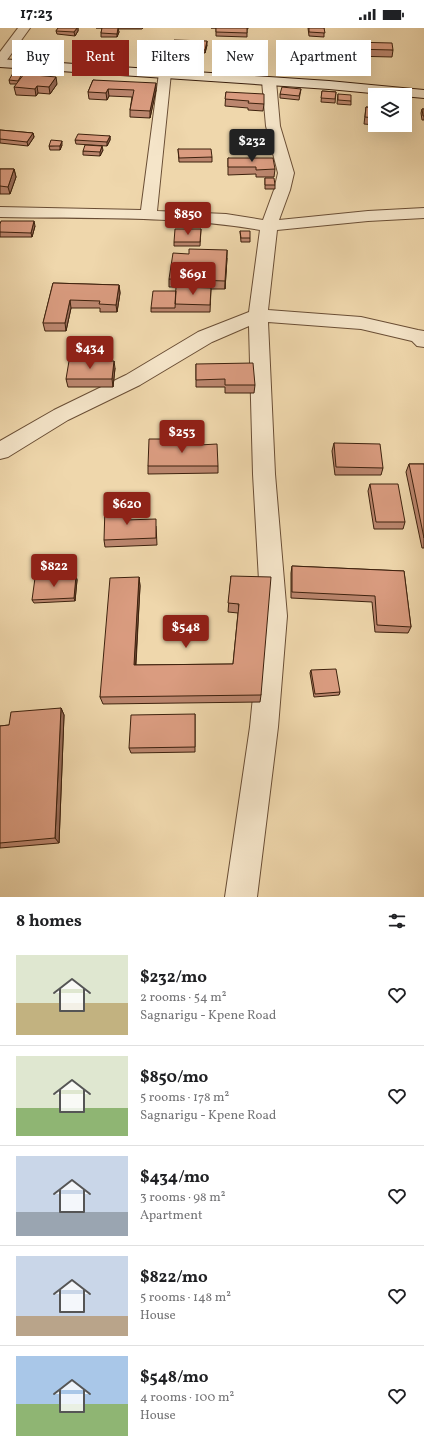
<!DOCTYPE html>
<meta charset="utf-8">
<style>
body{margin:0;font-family:Vollkorn,serif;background:#f2f2f2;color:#202124;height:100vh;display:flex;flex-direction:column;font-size:15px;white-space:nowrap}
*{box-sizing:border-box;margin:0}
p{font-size:13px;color:#757577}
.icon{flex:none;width:22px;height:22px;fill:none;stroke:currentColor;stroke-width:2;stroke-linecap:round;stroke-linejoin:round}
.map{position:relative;height:869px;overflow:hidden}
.drawer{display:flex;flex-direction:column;background:#fff;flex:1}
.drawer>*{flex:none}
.banner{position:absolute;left:12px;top:12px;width:400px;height:36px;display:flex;gap:8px}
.fabs{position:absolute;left:368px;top:60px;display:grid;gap:8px}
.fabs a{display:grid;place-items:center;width:44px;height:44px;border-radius:0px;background:#fff;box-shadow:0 4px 16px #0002;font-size:20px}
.price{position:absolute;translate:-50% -34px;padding:0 9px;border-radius:4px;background:#8f2418;color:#fff;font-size:13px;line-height:26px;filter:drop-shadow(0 1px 2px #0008)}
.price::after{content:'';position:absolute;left:50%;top:24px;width:12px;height:9px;margin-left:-6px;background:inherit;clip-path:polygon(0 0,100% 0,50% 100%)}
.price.active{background:#222;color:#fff}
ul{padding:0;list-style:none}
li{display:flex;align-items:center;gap:12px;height:100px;padding:0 16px}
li+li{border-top:1px solid #e0e0e0}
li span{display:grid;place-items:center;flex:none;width:112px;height:80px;border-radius:0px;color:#555}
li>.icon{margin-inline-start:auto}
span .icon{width:48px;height:48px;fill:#fffc;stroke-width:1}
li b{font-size:17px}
h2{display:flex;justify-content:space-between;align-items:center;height:48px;padding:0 16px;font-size:17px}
.chip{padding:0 14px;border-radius:0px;background:#fff;box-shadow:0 4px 16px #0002;font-size:14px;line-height:36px}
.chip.active{background:#8f2418;color:#fff}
.status{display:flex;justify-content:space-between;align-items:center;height:28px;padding:0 20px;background:#fff;direction:ltr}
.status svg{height:11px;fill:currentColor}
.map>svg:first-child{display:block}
</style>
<div class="status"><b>17:23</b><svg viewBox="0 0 49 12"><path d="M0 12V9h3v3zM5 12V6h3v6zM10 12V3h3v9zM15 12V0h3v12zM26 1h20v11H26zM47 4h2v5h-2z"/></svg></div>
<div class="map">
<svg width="424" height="869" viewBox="0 0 424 869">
<rect width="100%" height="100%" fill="#efd7ac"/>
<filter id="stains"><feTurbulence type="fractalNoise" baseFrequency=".005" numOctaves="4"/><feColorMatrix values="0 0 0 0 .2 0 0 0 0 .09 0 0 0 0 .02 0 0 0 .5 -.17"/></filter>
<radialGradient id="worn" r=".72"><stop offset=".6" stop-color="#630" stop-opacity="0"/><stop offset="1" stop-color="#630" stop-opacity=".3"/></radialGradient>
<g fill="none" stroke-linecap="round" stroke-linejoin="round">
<defs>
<path id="street" d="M18,0h12l-26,36 -4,1v-13z
M165,41l5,1 1,3 -14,138 69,3 37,6 11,-30 4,-17 -12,-47 -4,-45 2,-3h10l2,3 4,45 14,47 -4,17 -11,30 89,-9 56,-3v10l-56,3 -91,9 -9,80 93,7 57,13 6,1v16l-7,-1 -5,-5 -51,-12 -93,-7 7,152 12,142 -9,111 -21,170h-32l25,-170 11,-111 -8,-142 -4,-148 -37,16 -72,43 -72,35 -60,37 -8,2v-18l54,-31 72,-35 72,-43 51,-20 11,-82c-85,-15 -174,-11 -260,-13v-10l141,3 18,-137 1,-3z"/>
<path id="secondary" d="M0,31l329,22 95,9v8l-95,-9 -329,-22z"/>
</defs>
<use href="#street" stroke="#6a4e35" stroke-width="2"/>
<use href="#secondary" stroke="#3d210d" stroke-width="2"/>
<use href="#street" fill="#f5e5c9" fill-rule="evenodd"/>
<use href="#secondary" fill="#f5e5c9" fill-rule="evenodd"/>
</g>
<path fill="#bb866e" stroke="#3d210d" d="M58,0h20v3l-3,5 -18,-2 -1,-3z
M96,0h47l-1,1h-24l1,3 -2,5h-16v-4l1,-5z
M211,0h37v1h-1v8l-31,-1v-8z
M308,0h16v9l-15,-1z
M351,14l42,8 -1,7 -41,-1 -1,-7z
M292,15l29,7 -1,4 -29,-1z
M172,17h35l-2,8h-13v-3l-19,-1z
M250,19l-1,6 -28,-1v-4z
M35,21l12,1 -2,3 -9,-1z
M155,29l-1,6 -8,-1v-3z
M27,42l-2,5 32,9 -7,10 -12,-1 -2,3 -20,-1 -2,-8 3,-3h-7l-1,-4 7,-6v-3z
M93,52l63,10 -6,28 -20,-1v-7l2,-13 -23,-1 -2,4 -18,-1 -1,-7z
M301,61l-2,11 -19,-2v-4z
M322,63l14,1 -1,11 -14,-1z
M226,64l38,12 -1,7 -15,-1v-2l-23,-2z
M338,66l13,7v4l-14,-1z
M366,79l9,1v17h30v-14l4,10 -2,7 -43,-4z
M422,81h2v11h-2l-1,-7z
M0,102l33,3 1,4 -6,9 -28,-3z
M110,108v4l-3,6 -31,-2 -1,-4z
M62,117l-2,5h-10l-1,-4z
M178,121l34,8v5h-33z
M103,122l-3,6 -17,-1v-4z
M228,130l47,11 -1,8h-18v-3l-28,1z
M0,141h14l2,8 -6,17h-10z
M265,150l10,7v4h-10z
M0,196l35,2 -3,11h-32z
M201,201l-1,17h-26v-4z
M240,203l10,7v4h-9z
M227,230l-2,31h-14l-1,23h-59v-4l25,-17 8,-4h-15v-8z
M53,255l66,2 1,8 -3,19h-17v-4h-29l-5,23h-21l-2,-8z
M196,336l59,21 -1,8h-29v-6h-29z
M115,340l-2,19h-45l-2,-8z
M163,411v6l55,21v7l-70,1v-8z
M334,415l49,25 -2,7h-46l-3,-24z
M409,436h15v84h-2l-16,-76z
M370,456l35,38 -2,7h-29l-6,-38z
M127,485v7l29,6 1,19 -52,2 -1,-7z
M292,538l112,5 7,56 -3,6 -33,-1 -3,-30 -81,-4v-25z
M76,548l1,4 -2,21 -41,2 -2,-3z
M231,548l30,119 -1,7 -157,2 -3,-7 39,-120 1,9 -4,79 97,-1 5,-51 -10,-1z
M311,642l29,22 -1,3 -25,2 -4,-24z
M61,680l3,7 -5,128 -59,5v-122l9,-1z
M195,686v38l-64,1 -2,-5z"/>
<path fill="#996d5a" stroke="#3d210d" d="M77,0h1v3l-3,5 -1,-4z
M118,0l1,4 -2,5v-3z
M207,13v4l-2,8v-3z
M47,18v4l-2,3 -1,-4z
M27,38v4l-3,5v-3z
M56,49l1,7 -7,10 -1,-7z
M156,55v7l-6,28v-7z
M37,58l1,7 -2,3 -1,-7z
M108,61l1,7 -2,4 -1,-7z
M33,105l1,4 -6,9 -1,-4z
M110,108v4l-3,6v-4z
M62,113v4l-2,5v-4z
M102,118l1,4 -3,6v-4z
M14,141l2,8 -6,17 -2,-7z
M34,193l1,5 -3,11 -1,-4z
M227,222v8l-2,31v-8z
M119,257l1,8 -3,19 -1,-7z
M70,272l1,8 -5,23 -1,-8z
M114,333l1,7 -2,19 -1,-8z
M126,478l1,7 -1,15 -1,-8z
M76,548l1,4 -2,21 -1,-3z
M139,549l1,9 -5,87 -1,-8z
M61,680l3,7 -5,128 -4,-5z"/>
<path fill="#da9c80" stroke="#3d210d" d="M58,0h19l-3,4 -18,-1z
M102,0h16l-1,6 -16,-1z
M216,0h31v5l-31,-1z
M309,0h15l1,5 -16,-1z
M174,12l33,1 -2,9 -13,-1 1,-3 -21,-1z
M223,14l27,2 -1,5 -28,-1z
M351,14l41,1 1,7 -41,-1z
M292,15l29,1v6l-30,-1z
M37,17l10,1 -3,3h-9z
M146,25h9l-1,6h-8z
M18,38h9l-3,6 -8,-1z
M13,45l9,1 -4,7 -9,-1z
M24,46l32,3 -7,10 -12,-1 -2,3 -21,-2z
M93,52l63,3 -6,28 -20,-1 4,-20 -26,-1 -2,4 -18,-1z
M282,59l19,2 -2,7 -19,-2z
M322,63l14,1 -1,7 -14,-1z
M226,64l38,2v10l-16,-1 1,-2 -24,-2z
M338,66l13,1v6l-13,-1z
M366,79l9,1v10l-10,-1z
M422,81h2v7h-1z
M405,83h4v10l-4,-1z
M0,102l33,3 -6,9 -27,-3z
M78,106l32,2 -3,6 -32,-2z
M51,112l11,1 -2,5h-11z
M85,117l17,1 -2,6 -17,-1z
M178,121h33l1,8 -33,1z
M228,130h45l2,11 -19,1v-3h-28z
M0,141h14l-6,18 -8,-1z
M265,150h9l1,7h-10z
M1,193h33l-3,12 -31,-1v-8z
M175,201h26l-1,13h-26z
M240,203h10v7h-9z
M189,221l38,1 -2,31 -56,-2 4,-26 16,1z
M53,255l66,2 -3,20 -17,-1 1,-3 -30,-1 -5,23h-22z
M176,259l35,1 -1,17 -35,-1z
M153,263h23l-1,17h-24z
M69,333h45l-2,18h-46z
M253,335l2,22h-30v-6l-29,1v-16z
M149,411h14l-1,6h16v-4l21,-1v5l18,-1 1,22h-70z
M334,415l46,1 3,24 -47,-1z
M409,436h15v74z
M370,456h28l7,38h-29z
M126,478l-1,14 31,-1v19l-52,2 1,-33z
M292,538l112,5 7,56 -34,-2 -2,-29 -83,-4z
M76,548l-2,22 -42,2 3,-22z
M231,548l40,1 -10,118 -161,2 10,-119 29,-1 -5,88 99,-1 6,-60 -11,-1z
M336,641l4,23 -25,2 -4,-24z
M61,680l-6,130 -55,5v-117l9,-1 2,-13z
M195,686v33l-66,1 2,-33z"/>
<rect width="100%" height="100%" filter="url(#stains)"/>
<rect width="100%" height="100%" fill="url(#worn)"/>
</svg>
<div class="fabs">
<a><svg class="icon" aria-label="layers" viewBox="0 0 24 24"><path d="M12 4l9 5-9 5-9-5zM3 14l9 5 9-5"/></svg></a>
</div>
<b class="price active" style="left:252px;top:135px">$232</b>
<b class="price" style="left:188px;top:208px">$850</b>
<b class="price" style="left:193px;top:268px">$691</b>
<b class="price" style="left:90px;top:342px">$434</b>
<b class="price" style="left:182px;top:426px">$253</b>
<b class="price" style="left:127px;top:498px">$620</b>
<b class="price" style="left:54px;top:560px">$822</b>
<b class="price" style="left:186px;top:621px">$548</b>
<div class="banner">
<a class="chip">Buy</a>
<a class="chip active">Rent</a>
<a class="chip">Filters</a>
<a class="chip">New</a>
<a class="chip">Apartment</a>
</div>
</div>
<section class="drawer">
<h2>8 homes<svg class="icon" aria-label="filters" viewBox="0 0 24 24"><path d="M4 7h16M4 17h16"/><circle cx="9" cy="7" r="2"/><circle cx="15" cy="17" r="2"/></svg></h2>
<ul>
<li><span style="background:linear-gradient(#dfe7d0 60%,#c2b280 0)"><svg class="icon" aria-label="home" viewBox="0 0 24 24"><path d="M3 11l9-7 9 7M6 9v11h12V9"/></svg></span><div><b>$232/mo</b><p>2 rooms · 54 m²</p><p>Sagnarigu - Kpene Road</p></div><svg class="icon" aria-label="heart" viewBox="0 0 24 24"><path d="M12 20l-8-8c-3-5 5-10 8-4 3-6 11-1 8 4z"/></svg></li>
<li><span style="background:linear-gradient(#dfe7d0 65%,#8fb573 0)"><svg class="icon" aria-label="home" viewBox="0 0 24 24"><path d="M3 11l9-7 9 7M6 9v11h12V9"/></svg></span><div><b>$850/mo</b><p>5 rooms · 178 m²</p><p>Sagnarigu - Kpene Road</p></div><svg class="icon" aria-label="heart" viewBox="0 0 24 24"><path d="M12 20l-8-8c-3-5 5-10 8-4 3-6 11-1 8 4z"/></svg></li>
<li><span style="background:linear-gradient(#c9d6e8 70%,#9aa5b1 0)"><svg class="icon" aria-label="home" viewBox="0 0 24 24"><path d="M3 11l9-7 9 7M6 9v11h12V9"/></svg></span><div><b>$434/mo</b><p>3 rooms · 98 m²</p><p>Apartment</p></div><svg class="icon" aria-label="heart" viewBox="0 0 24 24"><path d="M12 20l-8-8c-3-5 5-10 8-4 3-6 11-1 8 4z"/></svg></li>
<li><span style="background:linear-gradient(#c9d6e8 75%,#b9a48a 0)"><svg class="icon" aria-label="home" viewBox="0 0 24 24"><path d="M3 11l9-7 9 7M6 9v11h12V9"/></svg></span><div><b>$822/mo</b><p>5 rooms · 148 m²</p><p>House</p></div><svg class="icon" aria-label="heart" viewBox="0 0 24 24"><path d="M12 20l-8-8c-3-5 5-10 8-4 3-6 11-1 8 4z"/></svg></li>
<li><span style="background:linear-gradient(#a9c7e8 60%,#8fb573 0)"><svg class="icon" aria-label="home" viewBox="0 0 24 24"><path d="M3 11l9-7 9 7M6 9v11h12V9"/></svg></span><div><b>$548/mo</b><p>4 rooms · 100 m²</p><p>House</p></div><svg class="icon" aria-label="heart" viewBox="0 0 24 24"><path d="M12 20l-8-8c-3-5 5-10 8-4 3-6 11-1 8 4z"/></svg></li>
</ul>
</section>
